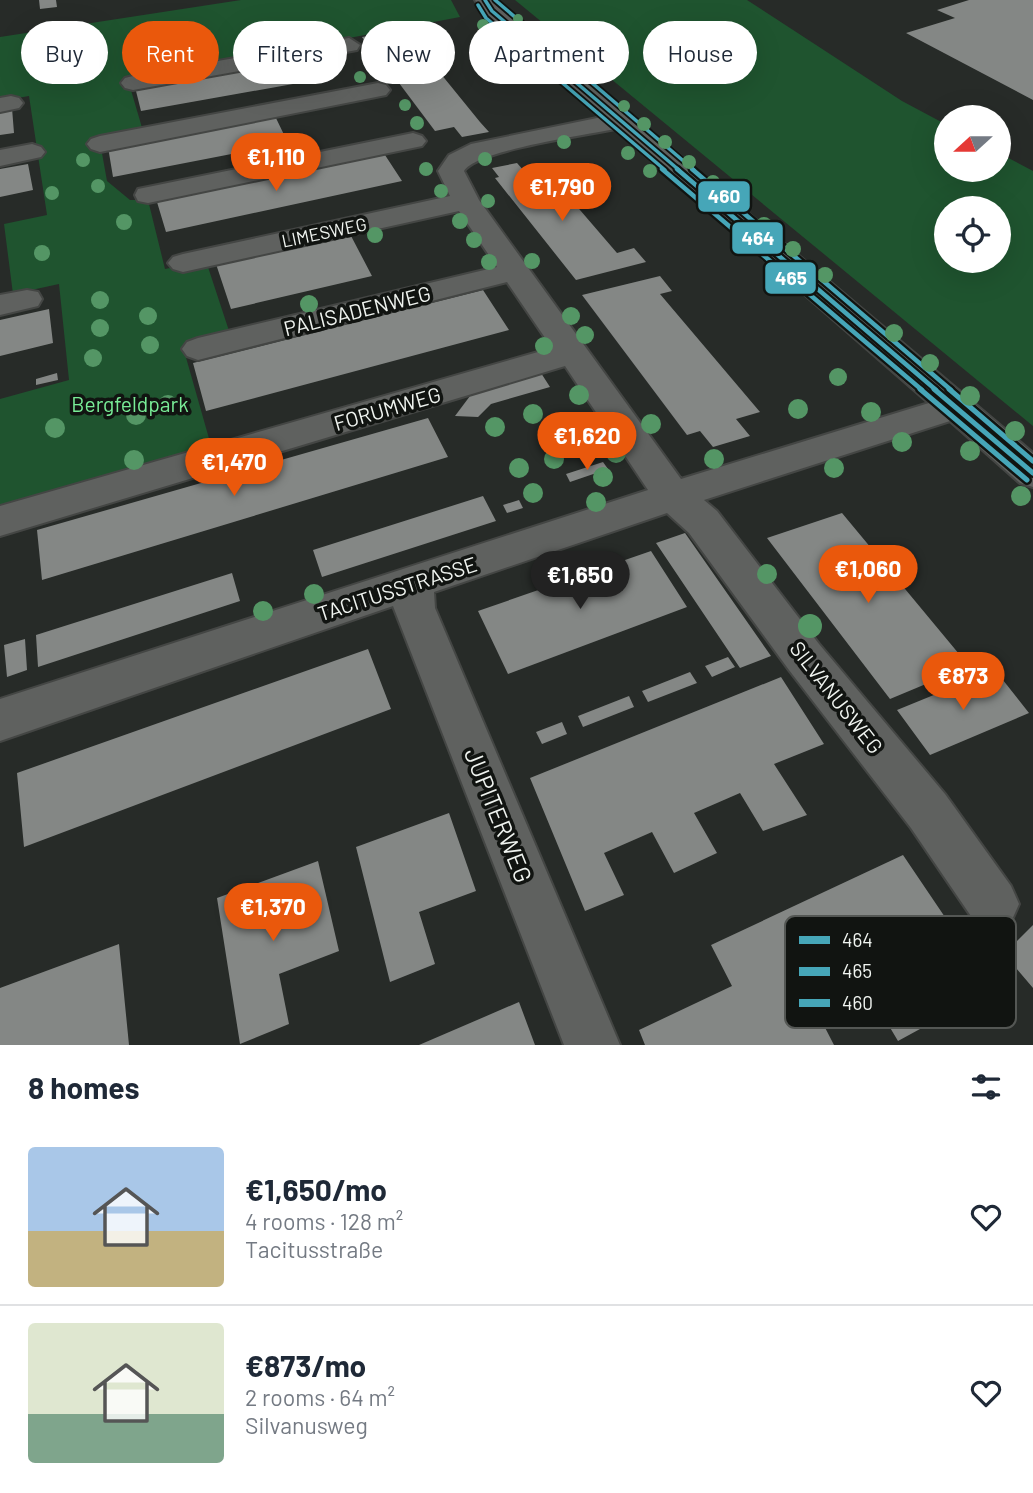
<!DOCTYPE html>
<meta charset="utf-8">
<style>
body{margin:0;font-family:Barlow,sans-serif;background:#f2f2f3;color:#1f2937;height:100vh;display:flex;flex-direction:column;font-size:26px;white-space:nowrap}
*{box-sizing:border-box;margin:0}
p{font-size:23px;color:#747a83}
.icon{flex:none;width:38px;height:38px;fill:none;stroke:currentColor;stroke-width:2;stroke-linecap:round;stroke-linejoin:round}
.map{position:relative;height:1045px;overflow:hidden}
.sheet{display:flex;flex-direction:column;background:#fff;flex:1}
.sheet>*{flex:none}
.hud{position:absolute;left:21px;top:21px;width:992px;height:63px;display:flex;gap:14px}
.needle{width:46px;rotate:249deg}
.controls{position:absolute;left:934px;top:105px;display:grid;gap:14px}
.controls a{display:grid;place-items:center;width:77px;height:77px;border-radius:50%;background:#fff;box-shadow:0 7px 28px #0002;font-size:35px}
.price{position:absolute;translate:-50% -60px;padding:0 16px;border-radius:24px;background:#ea580c;color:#fff;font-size:23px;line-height:46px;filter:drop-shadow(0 2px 4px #0008)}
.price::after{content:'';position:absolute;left:50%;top:42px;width:21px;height:16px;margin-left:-10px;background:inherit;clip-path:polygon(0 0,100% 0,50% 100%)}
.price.selected{background:#222;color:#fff}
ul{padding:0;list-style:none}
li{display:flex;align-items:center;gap:21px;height:175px;padding:0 28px}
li+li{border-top:2px solid #e0e1e3}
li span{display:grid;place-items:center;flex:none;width:196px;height:140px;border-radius:7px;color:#555}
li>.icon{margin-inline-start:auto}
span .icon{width:84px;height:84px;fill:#fffc;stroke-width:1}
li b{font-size:30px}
h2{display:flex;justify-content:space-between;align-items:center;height:84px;padding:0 28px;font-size:30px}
.chip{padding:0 24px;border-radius:32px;background:#fff;box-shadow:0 7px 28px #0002;font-size:24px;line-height:63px}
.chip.selected{background:#ea580c;color:#fff}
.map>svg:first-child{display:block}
</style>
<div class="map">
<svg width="1033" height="1045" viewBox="0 0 1033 1045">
<rect width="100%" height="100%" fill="#272b28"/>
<path fill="#1f542f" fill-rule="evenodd" d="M241,0h210l9,17 -332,63 15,51 -43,11 7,39 23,19h18l17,69 41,-8 27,82 -48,11 27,95 -212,58v-108l69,-19 -10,-96 -46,10 -9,-70 43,-9 -18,-119 -29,5v-64z
M515,0h232l155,101 45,24v45h52v-17l34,18v255zM999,208v53h-52v-53z"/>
<path fill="#848785" d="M39,0h17l1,7 -17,2z
M969,0h64v100l-127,-67 49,-15 -18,-8z
M405,30l8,9 -45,8 -6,-10z
M419,47l61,75 9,10 -27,5 -8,-10 -19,4 -51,-68 20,-4 -7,-8z
M319,55l13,22 -191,34 -6,-24z
M12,108l2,25 -14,2v-25z
M275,116l13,27 -175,34 -5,-30z
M385,155l17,26 -236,51 -9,-30z
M517,163l7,8 19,-4 74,86 17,-5 12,14 -70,18 -81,-102 4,-1 -7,-9z
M28,164l5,26 -33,7v-28z
M350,234l22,42 -141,33 -15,-45z
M660,276l12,15 -12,3 100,118 -24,7 14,17 -37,11 -13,-16 -13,4 -105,-140z
M483,290l26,40 -303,81 -13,-48z
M49,309l4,34 -53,13v-36z
M57,373l1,7 -22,5v-6z
M541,373l9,14 -59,17 -13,13 -23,-1 15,-20z
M428,418l20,39 -406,123 -5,-50z
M603,462l5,7 -38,13 -4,-8z
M483,496l13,25 -174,56 -9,-27z
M519,500l4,8 -16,5 -4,-8z
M842,513l127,153 -79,33 -123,-161z
M685,533l86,123 -31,12 -84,-125z
M651,551l36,56 -179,67 -30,-63z
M232,573l8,28 -202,66 -2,-32z
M25,639l2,31 -20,7 -3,-32z
M368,649l23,60 -367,138 -7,-74z
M728,657l7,10 -23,10 -7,-11z
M995,670l34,43 -99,42 -33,-45z
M690,672l7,11 -49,19 -6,-11z
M781,677l43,67 -50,20 33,51 -44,16 -23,-38 -46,20 23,40 -43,20 -22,-41 -48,21 20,42 -39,16 -55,-133z
M629,696l5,11 -51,20 -5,-11z
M562,722l5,12 -25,10 -6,-12z
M449,813l27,78 -57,21 16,52 -45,18 -34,-135z
M903,855l50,74 -50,25 39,63 -44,24 -31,-52 -49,25 16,31h-189l-6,-15 93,-44 -21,-41z
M318,861l21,90 -60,23 10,50 -49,20 -23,-146z
M1033,925v63l-29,-34z
M119,944l10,101h-129v-57z
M519,1002l16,43h-116z"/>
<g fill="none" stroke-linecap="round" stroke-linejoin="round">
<defs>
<path id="minor" d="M475,0h20l538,453v34l-13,-4 -70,-62 -246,79 13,11 102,133 126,150 66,92 8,18 -8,18 -18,8 -18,-8 -64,-94 -122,-158 -100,-137 -22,-20 -233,79 1,16 185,437h-56l-171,-439 -393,135v-42l648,-209 -83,-124 -565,170v-30l552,-158 -45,-66 -309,78 -11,-4 -5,-7 5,-7 11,-4 299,-71 -38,-56 -276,61 -10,-3 -5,-6 5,-6 10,-3 267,-58 -12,-25 11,-16 22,-11 131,-27 -117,-102zM615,129l314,274 -248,76 -202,-279 -15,-29c13,-21 123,-36 151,-42z
M349,38l11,7 -3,5 -224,40 -8,-2 -4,-5 4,-5 8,-2z
M378,83l8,2 4,5 -4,5 -286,57 -9,-3 -4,-5 4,-5 9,-3z
M11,96l8,2 4,5 -4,5 -19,4v-14z
M413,133l9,3 4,5 -4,5 -274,57 -10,-2 -3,-6 3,-6 10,-2z
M32,144l9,3 4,5 -4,5 -41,9v-16z
M27,290l11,2 4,7 -4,7 -38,9v-20z"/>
</defs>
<use href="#minor" stroke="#444644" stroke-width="4"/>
<use href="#minor" fill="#5f615f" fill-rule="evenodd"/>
<defs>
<path id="bus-1-far2" d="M485,0l7,11 187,159"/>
<path id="bus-1-far1" d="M677,169l259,221"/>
<path id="bus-1" d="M934,389l99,84"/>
<path id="bus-2-far2" d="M478,5l8,13 179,152"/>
<path id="bus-2-far1" d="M662,169l260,221"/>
<path id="bus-2" d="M920,389l107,91"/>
<path id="bus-3-far2" d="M495,0l199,170"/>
<path id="bus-3-far1" d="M692,169l259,221"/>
<path id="bus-3" d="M949,389l84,72"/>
</defs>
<use href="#bus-1-far2" stroke="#111411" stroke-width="7"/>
<use href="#bus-1-far1" stroke="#111411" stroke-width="9"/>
<use href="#bus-1" stroke="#111411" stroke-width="10"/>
<use href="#bus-2-far2" stroke="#111411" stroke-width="7"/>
<use href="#bus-2-far1" stroke="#111411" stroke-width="9"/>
<use href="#bus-2" stroke="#111411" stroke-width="10"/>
<use href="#bus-3-far2" stroke="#111411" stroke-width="7"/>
<use href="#bus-3-far1" stroke="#111411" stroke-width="9"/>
<use href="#bus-3" stroke="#111411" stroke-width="10"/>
<use href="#bus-1-far2" stroke="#46a6b8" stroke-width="3.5"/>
<use href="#bus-1-far1" stroke="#46a6b8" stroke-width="4.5"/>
<use href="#bus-1" stroke="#46a6b8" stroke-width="5"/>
<use href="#bus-2-far2" stroke="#46a6b8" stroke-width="3.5"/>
<use href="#bus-2-far1" stroke="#46a6b8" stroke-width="4.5"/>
<use href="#bus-2" stroke="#46a6b8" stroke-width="5"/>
<use href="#bus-3-far2" stroke="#46a6b8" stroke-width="3.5"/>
<use href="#bus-3-far1" stroke="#46a6b8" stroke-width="4.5"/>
<use href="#bus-3" stroke="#46a6b8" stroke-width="5"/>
</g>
<g fill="#549665">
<circle cx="518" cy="19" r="5"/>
<circle cx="483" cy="25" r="6"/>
<circle cx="549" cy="44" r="6"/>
<circle cx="513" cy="53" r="6"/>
<circle cx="360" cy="77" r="6"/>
<circle cx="405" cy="105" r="6"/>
<circle cx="624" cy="106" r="6"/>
<circle cx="417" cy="123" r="7"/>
<circle cx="644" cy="124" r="7"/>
<circle cx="564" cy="142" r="7"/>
<circle cx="665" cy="142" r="7"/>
<circle cx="628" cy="153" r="7"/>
<circle cx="485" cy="159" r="7"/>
<circle cx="83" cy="160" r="7"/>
<circle cx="689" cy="162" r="7"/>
<circle cx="426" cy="169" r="7"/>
<circle cx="650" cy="171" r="7"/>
<circle cx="713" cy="182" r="7"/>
<circle cx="98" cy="186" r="7"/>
<circle cx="441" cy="191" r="7"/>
<circle cx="52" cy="193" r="7"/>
<circle cx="488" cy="201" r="7"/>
<circle cx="739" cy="203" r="7"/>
<circle cx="460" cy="221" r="8"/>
<circle cx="124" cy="222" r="8"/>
<circle cx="764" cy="225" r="8"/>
<circle cx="375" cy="235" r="8"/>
<circle cx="474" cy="240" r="8"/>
<circle cx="793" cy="249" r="8"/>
<circle cx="42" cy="253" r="8"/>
<circle cx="532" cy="261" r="8"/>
<circle cx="489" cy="262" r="8"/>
<circle cx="825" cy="275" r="8"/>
<circle cx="100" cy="300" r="9"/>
<circle cx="309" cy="304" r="9"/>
<circle cx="148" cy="316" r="9"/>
<circle cx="571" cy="316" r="9"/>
<circle cx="100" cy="328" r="9"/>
<circle cx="894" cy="333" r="9"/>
<circle cx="585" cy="335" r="9"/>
<circle cx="150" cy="345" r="9"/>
<circle cx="544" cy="346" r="9"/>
<circle cx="93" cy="358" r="9"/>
<circle cx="930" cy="363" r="9"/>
<circle cx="838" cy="377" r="9"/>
<circle cx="579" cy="395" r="10"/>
<circle cx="970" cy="396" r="10"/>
<circle cx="168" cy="405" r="10"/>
<circle cx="798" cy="409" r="10"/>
<circle cx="871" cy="412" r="10"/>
<circle cx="533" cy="414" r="10"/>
<circle cx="136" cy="415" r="10"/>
<circle cx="651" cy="424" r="10"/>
<circle cx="495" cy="427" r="10"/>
<circle cx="55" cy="428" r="10"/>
<circle cx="1015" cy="431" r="10"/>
<circle cx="902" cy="442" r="10"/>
<circle cx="970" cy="451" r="10"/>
<circle cx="616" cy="453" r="10"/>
<circle cx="554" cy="459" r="10"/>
<circle cx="714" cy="459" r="10"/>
<circle cx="134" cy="460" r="10"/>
<circle cx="519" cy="468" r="10"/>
<circle cx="834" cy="468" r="10"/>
<circle cx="603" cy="477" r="10"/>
<circle cx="533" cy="493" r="10"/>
<circle cx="1021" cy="496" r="10"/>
<circle cx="596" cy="502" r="10"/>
<circle cx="767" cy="574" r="10"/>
<circle cx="314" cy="594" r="10"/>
<circle cx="263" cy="611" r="10"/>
<circle cx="810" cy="626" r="12"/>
</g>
<g text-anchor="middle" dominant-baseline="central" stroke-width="7" stroke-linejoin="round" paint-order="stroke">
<g font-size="18" fill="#f0f4f0" stroke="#111411">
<text transform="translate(324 232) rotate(-12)">LIMESWEG</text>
</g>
<g font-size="21" fill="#f0f4f0" stroke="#111411">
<text transform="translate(357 310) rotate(-14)">PALISADENWEG</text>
<text transform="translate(387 408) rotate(-16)">FORUMWEG</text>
<text transform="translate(397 588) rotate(-18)">TACITUSSTRASSE</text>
<text transform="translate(837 697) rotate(52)">SILVANUSWEG</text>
</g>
<g font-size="21" fill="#79ed97" stroke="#111411">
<text x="130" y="403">Bergfeldpark</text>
</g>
<g font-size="24" fill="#f0f4f0" stroke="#111411">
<text transform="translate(499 815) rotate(68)">JUPITERWEG</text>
</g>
</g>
<rect x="785" y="916" width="231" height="112" rx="10" fill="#111411" stroke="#545754" stroke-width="2"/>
<rect x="799" y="936" width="31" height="8" fill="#46a6b8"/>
<rect x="799" y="967" width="31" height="9" fill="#46a6b8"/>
<rect x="799" y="999" width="31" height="8" fill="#46a6b8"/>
<g font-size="19" fill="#f0f4f0">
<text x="842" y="947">464</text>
<text x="842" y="978">465</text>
<text x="842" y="1010">460</text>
</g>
<g stroke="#111411" stroke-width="2.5">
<rect x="697" y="180" width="54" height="33" rx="7" fill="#46a6b8"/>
<rect x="731" y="221" width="53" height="34" rx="7" fill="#46a6b8"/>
<rect x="764" y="261" width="53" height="34" rx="7" fill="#46a6b8"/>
</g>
<g font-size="19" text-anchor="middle" font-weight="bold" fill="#fff">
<text x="724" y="203">460</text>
<text x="758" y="245">464</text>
<text x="791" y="285">465</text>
</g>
</svg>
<div class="controls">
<a><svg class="needle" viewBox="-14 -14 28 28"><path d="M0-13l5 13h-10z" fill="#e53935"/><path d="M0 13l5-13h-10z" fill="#747a83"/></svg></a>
<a><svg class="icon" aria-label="locate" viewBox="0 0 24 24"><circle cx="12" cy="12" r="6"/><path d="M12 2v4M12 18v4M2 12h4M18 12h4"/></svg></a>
</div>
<b class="price" style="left:276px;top:193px">€1,110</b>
<b class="price" style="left:562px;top:223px">€1,790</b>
<b class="price" style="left:587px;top:472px">€1,620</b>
<b class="price" style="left:234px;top:498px">€1,470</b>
<b class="price" style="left:868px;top:605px">€1,060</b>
<b class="price selected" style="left:580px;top:611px">€1,650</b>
<b class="price" style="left:963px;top:712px">€873</b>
<b class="price" style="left:273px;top:943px">€1,370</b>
<div class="hud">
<a class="chip">Buy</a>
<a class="chip selected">Rent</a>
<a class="chip">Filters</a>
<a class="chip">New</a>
<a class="chip">Apartment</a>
<a class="chip">House</a>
</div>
</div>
<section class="sheet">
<h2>8 homes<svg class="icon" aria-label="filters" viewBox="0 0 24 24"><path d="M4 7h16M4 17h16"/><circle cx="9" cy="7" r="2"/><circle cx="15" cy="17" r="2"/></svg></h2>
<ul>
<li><span style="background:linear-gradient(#a9c7e8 60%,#c2b280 0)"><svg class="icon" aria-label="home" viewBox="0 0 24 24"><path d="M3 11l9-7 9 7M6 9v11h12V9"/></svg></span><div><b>€1,650/mo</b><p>4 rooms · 128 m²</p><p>Tacitusstraße</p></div><svg class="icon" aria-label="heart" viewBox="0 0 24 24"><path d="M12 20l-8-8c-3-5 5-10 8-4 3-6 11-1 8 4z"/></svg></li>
<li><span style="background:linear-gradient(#dfe7d0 65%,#7fa58c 0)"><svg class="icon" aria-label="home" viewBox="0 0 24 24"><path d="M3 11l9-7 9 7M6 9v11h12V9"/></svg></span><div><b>€873/mo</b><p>2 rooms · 64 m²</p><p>Silvanusweg</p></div><svg class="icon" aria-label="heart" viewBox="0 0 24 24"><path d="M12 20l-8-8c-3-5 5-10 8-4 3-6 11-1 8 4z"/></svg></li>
</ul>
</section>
